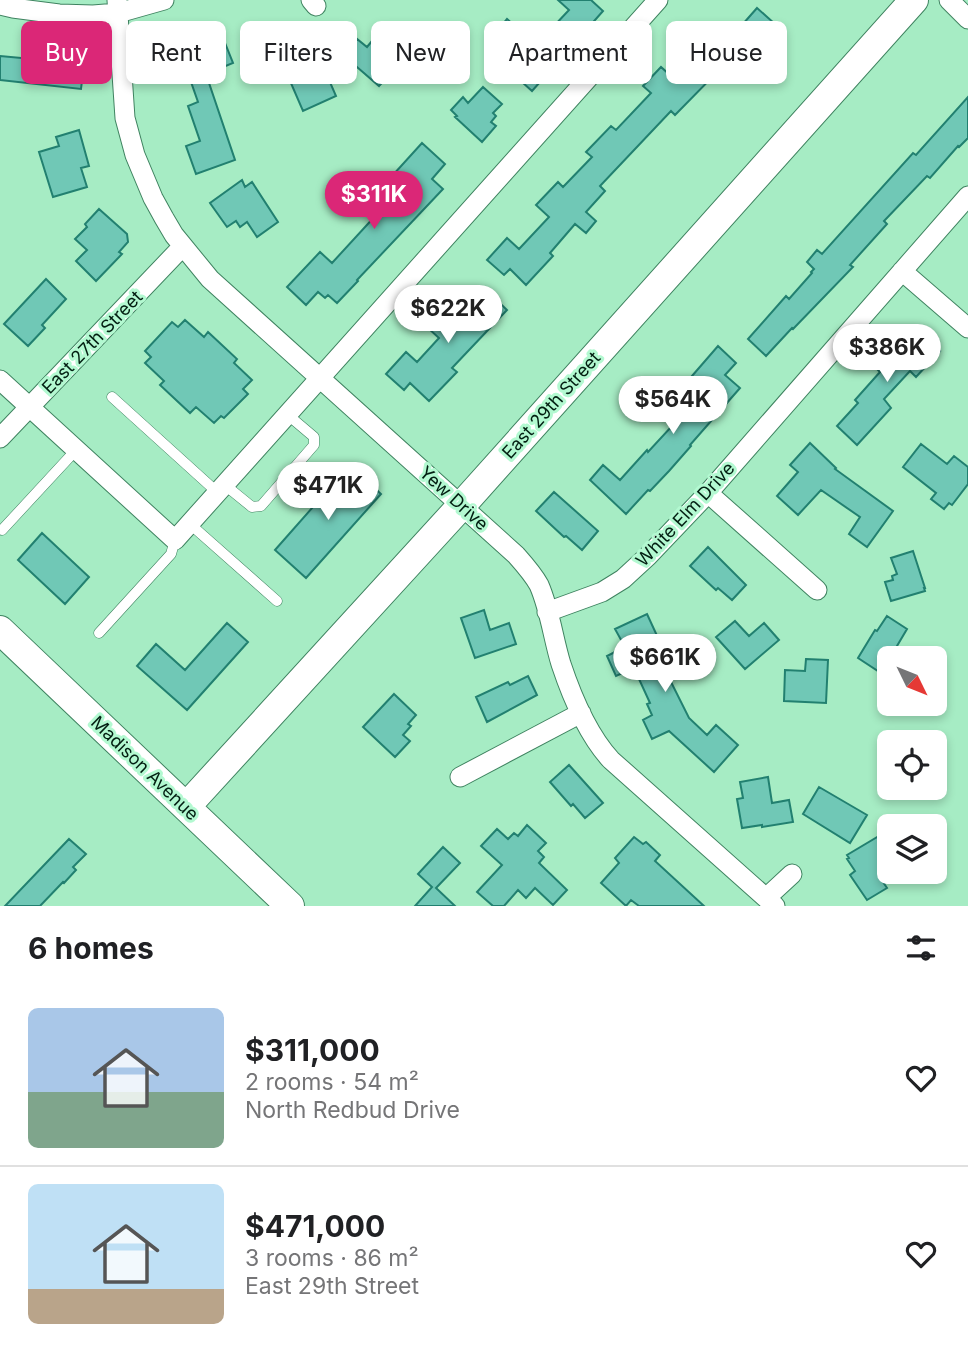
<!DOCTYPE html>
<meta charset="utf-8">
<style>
body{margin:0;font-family:Inter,sans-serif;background:#f6f6f6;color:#202124;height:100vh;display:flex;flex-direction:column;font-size:26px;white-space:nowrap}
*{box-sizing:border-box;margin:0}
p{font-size:23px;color:#757577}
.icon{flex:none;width:38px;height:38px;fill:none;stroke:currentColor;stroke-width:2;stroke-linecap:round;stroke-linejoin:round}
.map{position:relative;height:906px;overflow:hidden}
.panel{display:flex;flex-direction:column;background:#fff;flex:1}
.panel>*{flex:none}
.guide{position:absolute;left:21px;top:21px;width:928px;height:63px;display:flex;gap:14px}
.needle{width:46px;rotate:133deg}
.buttons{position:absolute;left:877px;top:646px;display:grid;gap:14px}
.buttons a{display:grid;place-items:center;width:70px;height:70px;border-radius:10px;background:#fff;box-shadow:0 4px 10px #0003;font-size:35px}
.price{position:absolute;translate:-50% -60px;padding:0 16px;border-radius:24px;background:#fff;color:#222;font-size:23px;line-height:46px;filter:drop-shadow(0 2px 4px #0008)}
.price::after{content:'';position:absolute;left:50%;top:42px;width:21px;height:16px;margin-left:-10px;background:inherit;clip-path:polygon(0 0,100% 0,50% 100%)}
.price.current{background:#db2777;color:#fff}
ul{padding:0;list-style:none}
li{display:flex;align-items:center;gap:21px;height:175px;padding:0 28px}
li+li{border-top:2px solid #e0e0e0}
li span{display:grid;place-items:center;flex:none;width:196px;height:140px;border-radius:10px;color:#555}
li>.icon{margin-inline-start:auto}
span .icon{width:84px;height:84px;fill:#fffc;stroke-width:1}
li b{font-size:30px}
h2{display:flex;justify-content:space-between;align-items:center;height:84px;padding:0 28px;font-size:30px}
.tag{padding:0 24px;border-radius:10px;background:#fff;box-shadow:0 4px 10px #0003;font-size:24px;line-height:63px}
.tag.current{background:#db2777;color:#fff}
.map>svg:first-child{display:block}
</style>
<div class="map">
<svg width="968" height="906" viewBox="0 0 968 906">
<rect width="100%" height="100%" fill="#a6ecc4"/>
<path fill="#70c8b6" stroke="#228070" stroke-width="2" d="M558,0h33l12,11 -15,17 -1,-1 -40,45 1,1 -16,18 -20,-18 15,-16 -29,-27 9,-11 29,26 33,-35z
M757,8l18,16 -25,28 8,7 -16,18 -16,-14 -51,52 -4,-4 -71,75 5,5 -19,21 10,9 -10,12 -11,-9 -25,29 3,3 -27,29 -16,-16 -6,6 -17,-15 20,-22 12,11 30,-32 -13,-12 22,-23 5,5 29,-30 -6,-5 25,-26 5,4 35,-37 -8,-7 18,-19 9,8 19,-21 8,7 30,-35 8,7z
M382,29l20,18 -9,9 7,7 -21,23 -36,-31 14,-16 10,8z
M209,31l4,11 10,-4 10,25 -27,11 29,86 -39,14 -10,-28 14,-5 -12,-35 10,-4 -21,-60z
M65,54l20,2 -4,33 -81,-9v-24l64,6z
M306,65l1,3 6,-2 2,4 8,-4 13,30 -33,15 -16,-37z
M483,87l19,17 -9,9 3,3 -5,6 5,4 -14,16 -27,-25 2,-1 -6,-6 12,-13 5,6z
M968,97v41l-9,9 -1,-1 -28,32 -3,-2 -43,45 3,3 -37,41 3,2 -60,62 -1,-1 -26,28 -18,-17 38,-43 3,3 23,-26 -1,-1 3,-3 -7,-7 10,-12 5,4 91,-101 3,2z
M79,130l10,36 -8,2 6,19 -34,10 -14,-45 20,-6 -3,-9z
M422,143l23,21 -13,15 11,10 -86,91 1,1 -21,22 -9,-8 -3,3 -7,-6 -12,13 -19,-18 33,-35 12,11 45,-49 -1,-2 24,-27 -8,-9z
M242,180l3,7 7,-5 26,40 -21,15 -10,-15 -7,5 -4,-6 -9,6 -17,-24z
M99,209l28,25 1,8 -9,10 3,2 -26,27 -20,-20 11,-11 -12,-11 12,-12 -2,-3z
M46,279l20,20 -24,26 3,3 -17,18 -24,-22z
M483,287l24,23 -55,58 5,4 -28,29 -19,-18 -6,7 -18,-16 20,-22 11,10 22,-24 -11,-10 21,-22 8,8z
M185,320l19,17 4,-5 29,27 -3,4 18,17 -9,9 5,5 -24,24 -3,-2 -7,7 -18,-16 -6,6 -30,-28 4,-4 -19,-18 6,-6 -6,-6 27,-29 6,5z
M914,328l26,23 -24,26 -6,-6 -26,28 7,9 -34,37 -20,-19 21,-23 -3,-3 25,-28 -4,-4z
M718,346l18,17 -11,12 15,13 -50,57 1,1 -22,25 -19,20 -2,-1 -22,24 -36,-34 13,-15 17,15 27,-30 1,2 23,-25v1l36,-39 -15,-13z
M810,443l26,25 -1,1 58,42 -26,36 -18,-13 11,-17 -39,-27 -23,25 -21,-19 21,-24 -8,-7z
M921,444l26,20 7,-8 14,11v17l-16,21 -3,-2 -5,6 -13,-10 5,-6 -33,-26z
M350,465l31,29 -75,84 -31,-28z
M554,492l44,39 -16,19 -16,-14 -2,1 -28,-26z
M42,533l47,44 -24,27 -47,-44z
M708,547l38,38 -14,15 -14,-12 -2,2 -26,-24z
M913,551l12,37h-1l1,3 -34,10 -6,-19 8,-2 -1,-4 5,-2 -6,-16z
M484,610l6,20 19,-7 7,21 -41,14 -14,-40z
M647,614l18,39 -7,3 31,62 18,17 9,-10 22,20 -24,27 -45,-41 -17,8 -9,-19 9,-5 -5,-11 3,-1 -16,-35 -18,8 -9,-20 18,-9 -10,-18z
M887,616l20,13 -26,44 -23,-15 17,-28 2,1z
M735,621l14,15 15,-13 15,17 -34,29 -29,-32z
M227,623l21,19 -61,68 -50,-44 19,-22 29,26z
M806,659l22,1 -2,43 -42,-2 1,-31 20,1z
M528,676l9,19 -50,27 -11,-25 32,-15 2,3z
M394,694l22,21 -8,9 3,2 -8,9 7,6 -15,16 -32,-30z
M569,765l34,38 -18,15 -12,-14 -2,2 -21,-24z
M768,777l4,26 17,-3 4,22 -31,5v-2l-20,3 -5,-29 6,-1 -3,-16z
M819,787l48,28 -17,28 -47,-29z
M527,825l19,18 -8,8 6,6 -5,6 28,27 -14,15 -18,-17 -9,10 -8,-8 -14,16h-11l-16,-14 25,-27 -21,-19 16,-17 11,10 6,-6 4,3z
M889,830v48l-6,4 4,6 -20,12 -17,-25 5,-4 -8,-12 2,-1 -2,-3z
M634,837l9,7 3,-2 14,13 -5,6 49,45h-65l-8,-6 -5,6 -25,-23 18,-20 -4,-5z
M69,839l17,15 -13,13 3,3 -12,13 -1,-1 -23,24h-35z
M443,847l17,16 -24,25 19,18h-40l17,-19 -14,-13z"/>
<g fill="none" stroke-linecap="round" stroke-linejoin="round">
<defs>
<path id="lane" d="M112,397l106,96
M225,485l27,22 9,-1 53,-61v-8l-26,-22
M190,524l87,77
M2,530l74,-80
M99,633l72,-79 4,-14"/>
<path id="street" d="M117,0l8,118 10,37 18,43 11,20 10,17 36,44 306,276c8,9 17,19 23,30 11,25 14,53 22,79 11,33 26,70 50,96l164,146
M311,0l5,6
M949,0l19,19
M0,5l13,3 46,6 34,1 25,-2 46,-13
M902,271l66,57
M0,380l175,160 483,-540
M0,438l183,-192
M708,493l109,97
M547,612l55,-20 21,-13 25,-23 60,-63 260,-297
M460,777l121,-64
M766,898l26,-24"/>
<path id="secondary" d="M0,630l290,276
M186,807l276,-302 452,-505"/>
</defs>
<use href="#lane" stroke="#3f8360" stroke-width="11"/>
<use href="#street" stroke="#3f8360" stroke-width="21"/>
<use href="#secondary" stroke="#3f8360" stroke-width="30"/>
<use href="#lane" stroke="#fff" stroke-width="10"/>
<use href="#street" stroke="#fff" stroke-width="19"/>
<use href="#secondary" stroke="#fff" stroke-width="28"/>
</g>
<g text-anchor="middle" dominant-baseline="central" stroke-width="6" stroke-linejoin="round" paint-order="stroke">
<g font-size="18" fill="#031f12" stroke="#b3f9d1">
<text transform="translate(92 342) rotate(-46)">East 27th Street</text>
<text transform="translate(551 405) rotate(-48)">East 29th Street</text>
<text transform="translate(454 498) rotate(42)">Yew Drive</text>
<text transform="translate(685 514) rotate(-47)">White Elm Drive</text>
<text transform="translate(145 768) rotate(44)">Madison Avenue</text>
</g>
</g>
</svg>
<div class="buttons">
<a><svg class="needle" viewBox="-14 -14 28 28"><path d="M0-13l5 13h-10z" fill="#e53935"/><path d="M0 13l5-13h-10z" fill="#757577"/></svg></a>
<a><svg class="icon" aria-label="locate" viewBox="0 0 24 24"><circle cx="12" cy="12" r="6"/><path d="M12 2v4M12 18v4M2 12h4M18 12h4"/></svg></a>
<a><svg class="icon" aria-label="layers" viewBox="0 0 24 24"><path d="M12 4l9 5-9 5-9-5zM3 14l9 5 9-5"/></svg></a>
</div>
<b class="price current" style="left:374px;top:231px">$311K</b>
<b class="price" style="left:448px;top:345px">$622K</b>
<b class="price" style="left:887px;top:384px">$386K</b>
<b class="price" style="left:673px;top:436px">$564K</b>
<b class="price" style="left:328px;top:522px">$471K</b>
<b class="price" style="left:665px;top:694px">$661K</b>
<div class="guide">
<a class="tag current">Buy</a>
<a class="tag">Rent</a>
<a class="tag">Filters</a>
<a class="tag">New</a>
<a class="tag">Apartment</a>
<a class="tag">House</a>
</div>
</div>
<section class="panel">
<h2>6 homes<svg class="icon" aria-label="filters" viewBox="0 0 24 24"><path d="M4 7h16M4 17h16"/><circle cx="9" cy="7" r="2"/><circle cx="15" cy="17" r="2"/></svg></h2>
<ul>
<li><span style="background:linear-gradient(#a9c7e8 60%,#7fa58c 0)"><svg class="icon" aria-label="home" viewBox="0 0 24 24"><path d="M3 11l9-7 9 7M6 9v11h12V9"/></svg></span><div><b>$311,000</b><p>2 rooms · 54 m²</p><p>North Redbud Drive</p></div><svg class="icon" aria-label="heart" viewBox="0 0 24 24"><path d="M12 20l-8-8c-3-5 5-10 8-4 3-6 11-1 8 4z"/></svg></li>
<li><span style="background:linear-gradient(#bfe0f5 75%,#b9a48a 0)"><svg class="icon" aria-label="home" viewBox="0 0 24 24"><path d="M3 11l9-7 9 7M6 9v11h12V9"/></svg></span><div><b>$471,000</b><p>3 rooms · 86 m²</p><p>East 29th Street</p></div><svg class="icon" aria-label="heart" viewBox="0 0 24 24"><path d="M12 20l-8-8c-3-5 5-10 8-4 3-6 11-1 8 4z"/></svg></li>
</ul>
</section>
